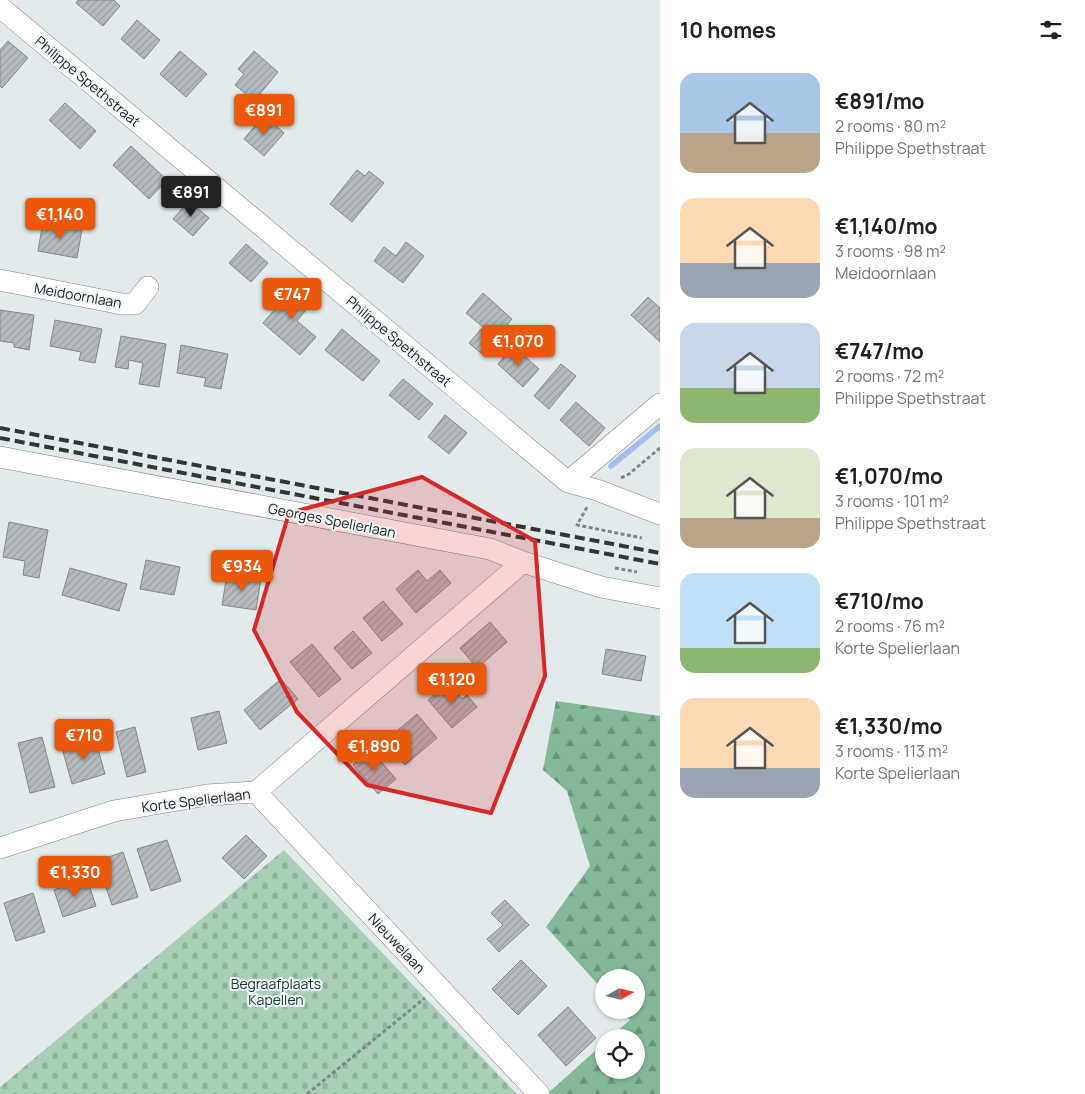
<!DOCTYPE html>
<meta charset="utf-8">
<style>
body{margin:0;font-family:Manrope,sans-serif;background:#f2f2f2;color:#202124;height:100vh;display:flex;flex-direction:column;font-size:19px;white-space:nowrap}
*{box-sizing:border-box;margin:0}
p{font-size:16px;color:#757577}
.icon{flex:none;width:28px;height:28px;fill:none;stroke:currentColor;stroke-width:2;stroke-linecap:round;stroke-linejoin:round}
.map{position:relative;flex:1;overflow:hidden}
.panel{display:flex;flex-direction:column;background:#fff;width:425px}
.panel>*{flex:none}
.needle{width:32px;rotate:82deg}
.buttons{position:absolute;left:595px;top:969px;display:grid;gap:10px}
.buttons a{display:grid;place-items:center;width:50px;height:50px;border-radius:50%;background:#fff;box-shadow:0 1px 4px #0004;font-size:25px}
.price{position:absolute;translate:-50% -42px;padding:0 11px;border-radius:5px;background:#ea580c;color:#fff;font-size:16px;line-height:32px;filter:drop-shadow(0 1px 2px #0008)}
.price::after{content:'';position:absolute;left:50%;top:30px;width:15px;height:11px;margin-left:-8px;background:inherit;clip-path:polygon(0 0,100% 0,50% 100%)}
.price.selected{background:#222;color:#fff}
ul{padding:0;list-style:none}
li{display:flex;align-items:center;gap:15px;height:125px;padding:0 20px}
li span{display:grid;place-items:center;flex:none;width:140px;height:100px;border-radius:15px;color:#555}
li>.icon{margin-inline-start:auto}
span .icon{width:60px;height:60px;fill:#fffc;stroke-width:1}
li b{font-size:21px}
h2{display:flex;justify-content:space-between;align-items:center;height:60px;padding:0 20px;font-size:21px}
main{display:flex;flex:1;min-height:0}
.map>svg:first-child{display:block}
</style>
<main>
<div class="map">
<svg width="660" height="1094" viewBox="0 0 660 1094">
<defs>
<pattern id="forest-firs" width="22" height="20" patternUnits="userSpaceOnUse" patternTransform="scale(1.25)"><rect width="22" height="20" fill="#83b898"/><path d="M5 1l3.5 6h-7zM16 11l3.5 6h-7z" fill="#6a957b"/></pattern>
<pattern id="cemetery-stones" width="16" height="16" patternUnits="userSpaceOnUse" patternTransform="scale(1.25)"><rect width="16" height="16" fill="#a9cfb7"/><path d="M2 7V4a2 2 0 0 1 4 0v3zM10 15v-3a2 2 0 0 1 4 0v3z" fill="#91b19d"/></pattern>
<pattern id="building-hatch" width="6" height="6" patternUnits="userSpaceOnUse" patternTransform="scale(1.25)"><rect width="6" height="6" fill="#b5babd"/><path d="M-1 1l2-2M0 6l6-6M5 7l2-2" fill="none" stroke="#9b9fa2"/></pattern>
</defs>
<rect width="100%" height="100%" fill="#e3eaeb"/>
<path fill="url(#forest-firs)" d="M556,701l104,15v378h-113l57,-51v27h32v-32l-26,-1 20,-17 -9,-10h15v-32h-32v13l-58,-64 44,-61 -23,-75 -24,-21z"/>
<path fill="url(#cemetery-stones)" d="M284,850l233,244h-517v-7z"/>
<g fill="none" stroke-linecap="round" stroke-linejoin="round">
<path stroke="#a5bded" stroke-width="5.5" d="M611,466l49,-40"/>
</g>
<path fill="url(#building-hatch)" stroke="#83888b" d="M78,0h36l6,6 -17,20 -27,-23z
M137,20l23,20 -16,19 -23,-20z
M8,41l20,17 -26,30 -2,-2v-36z
M180,51l27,23 -21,23 -26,-23z
M254,51l24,21 -24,29 -19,-16 9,-11 -6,-5z
M65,103l31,28 -16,18 -31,-29z
M264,115l20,18 -20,23 -20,-17z
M131,146l36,34 -18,19 -36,-34z
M357,170l8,6 4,-5 15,12 -32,39 -22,-18z
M189,201l20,17 -16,18 -20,-17z
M43,222l39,7 -5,29 -39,-7z
M406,242l18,14 -21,27 -29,-22 10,-14 12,9z
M246,244l22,19 -17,19 -22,-19z
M297,284l18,15 -18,22 19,16 -16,18 -37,-32z
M483,293l29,26 -30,35 -13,-11 14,-16 -17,-14z
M648,297l12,11v34l-29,-27z
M0,310l34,5 -5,35 -15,-3v-4l-14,-2z
M55,320l47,9 -7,34 -16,-3 2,-8 -31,-6z
M342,329l38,32 -17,20 -38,-31z
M121,336l45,8 -7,43 -20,-3 4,-21 -14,-3 -1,9 -13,-2z
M181,345l47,9 -7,35 -17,-3 2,-8 -29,-5z
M513,346l26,23 -16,18 -25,-23z
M561,364l15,12 -27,33 -15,-13z
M403,379l30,25 -14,16 -30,-25z
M576,402l29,26 -16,18 -29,-26z
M445,415l22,18 -18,21 -21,-17z
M9,522l39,8 -9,48 -16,-3 2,-14 -22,-4z
M146,560l34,7 -6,28 -34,-6z
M70,568l57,16 -8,27 -57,-16z
M418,570l9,11 13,-11 11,13 -35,30 -20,-24z
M227,574l34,5 -5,31 -34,-5z
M383,601l20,23 -21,17 -19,-23z
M490,622l17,20 -30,26 -17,-20z
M353,631l19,22 -20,16 -18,-21z
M312,644l29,35 -22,18 -29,-35z
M606,649l40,7 -5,25 -39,-7z
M281,679l17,20 -38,31 -16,-20z
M449,683l13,16 5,-4 10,12 -25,21 -24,-28z
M219,711l8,32 -29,7 -7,-32z
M417,714l20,24 -32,27 -20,-24z
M135,727l11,45 -19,5 -11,-45z
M42,737l13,50 -25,6 -12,-50z
M95,738l10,36 -33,10 -10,-36z
M371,750l25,29 -18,15 -25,-29z
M246,835l21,21 -23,23 -22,-21z
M167,840l14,41 -30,10 -14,-42z
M123,852l15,45 -26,8 -15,-44z
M87,879l9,27 -33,11 -9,-27z
M33,893l12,39 -29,9 -12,-38z
M505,900l24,25 -30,27 -12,-13 16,-14 -12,-12z
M521,960l26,26 -29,29 -26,-26z
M568,1007l28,31 -30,28 -28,-31z"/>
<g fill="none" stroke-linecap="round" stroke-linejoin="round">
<defs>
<path id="minor" d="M0,7l568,475 29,8 63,24
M0,280l122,24h13l13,-17
M0,457l490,92 33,13 78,25 59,11
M568,482l92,-78
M256,792l283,302
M0,848l114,-37 93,-16 49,-3 267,-230"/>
</defs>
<use href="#minor" stroke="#808687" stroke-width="22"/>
<path stroke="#828788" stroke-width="3" stroke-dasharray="4 2.5" stroke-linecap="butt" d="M621,478l8,-4 31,-26
M587,507l-10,18 65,13
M615,568l22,4
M307,1094l118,-96"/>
<use href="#minor" stroke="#fff" stroke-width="21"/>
<path stroke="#323636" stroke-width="4" stroke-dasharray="10 5" stroke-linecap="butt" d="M0,428l660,125
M0,438l660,126"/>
</g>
<path fill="#d62828" fill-opacity="0.2" stroke="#d62828" stroke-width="4" stroke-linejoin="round" d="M422,477l113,64 10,135 -54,137 -124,-28 -70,-73 -43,-82 35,-117z"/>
<g text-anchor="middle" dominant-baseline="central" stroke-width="4" stroke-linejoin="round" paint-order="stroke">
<g font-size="14" fill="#1a1d1d" stroke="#f1f7f9">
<text transform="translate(88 81) rotate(40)">Philippe Spethstraat</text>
<text transform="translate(78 295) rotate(10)">Meidoornlaan</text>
<text transform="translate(399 341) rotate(40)">Philippe Spethstraat</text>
<text transform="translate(332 520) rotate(11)">Georges Spelierlaan</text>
<text transform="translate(196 800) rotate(-7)">Korte Spelierlaan</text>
<text transform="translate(397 943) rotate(47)">Nieuwelaan</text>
</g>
<g font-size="14" fill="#113c26" stroke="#f1f7f9">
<text x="276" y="983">Begraafplaats<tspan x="276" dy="16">Kapellen</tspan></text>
</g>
</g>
</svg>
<div class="buttons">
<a><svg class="needle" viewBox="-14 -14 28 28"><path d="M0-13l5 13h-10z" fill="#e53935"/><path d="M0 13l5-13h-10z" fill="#757577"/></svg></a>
<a><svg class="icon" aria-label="locate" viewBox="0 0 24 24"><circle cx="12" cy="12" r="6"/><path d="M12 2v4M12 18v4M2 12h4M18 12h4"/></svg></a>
</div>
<b class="price" style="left:264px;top:136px">€891</b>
<b class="price selected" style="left:191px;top:218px">€891</b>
<b class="price" style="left:60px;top:240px">€1,140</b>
<b class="price" style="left:292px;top:320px">€747</b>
<b class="price" style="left:518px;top:367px">€1,070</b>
<b class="price" style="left:242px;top:592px">€934</b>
<b class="price" style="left:452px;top:705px">€1,120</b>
<b class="price" style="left:84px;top:761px">€710</b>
<b class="price" style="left:374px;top:772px">€1,890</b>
<b class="price" style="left:75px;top:898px">€1,330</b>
</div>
<section class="panel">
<h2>10 homes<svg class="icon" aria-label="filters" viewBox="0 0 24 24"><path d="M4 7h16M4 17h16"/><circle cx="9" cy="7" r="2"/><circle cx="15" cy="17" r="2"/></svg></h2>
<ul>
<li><span style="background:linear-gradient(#a9c7e8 60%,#b9a48a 0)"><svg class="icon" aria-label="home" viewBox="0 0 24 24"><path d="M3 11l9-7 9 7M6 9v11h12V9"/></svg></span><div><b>€891/mo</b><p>2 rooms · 80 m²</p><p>Philippe Spethstraat</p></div></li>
<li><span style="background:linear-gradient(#ffd9b3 65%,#9aa5b1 0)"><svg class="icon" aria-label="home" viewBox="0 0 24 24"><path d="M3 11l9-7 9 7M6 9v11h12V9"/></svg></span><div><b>€1,140/mo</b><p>3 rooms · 98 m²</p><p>Meidoornlaan</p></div></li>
<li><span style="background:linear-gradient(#c9d6e8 65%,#8fb573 0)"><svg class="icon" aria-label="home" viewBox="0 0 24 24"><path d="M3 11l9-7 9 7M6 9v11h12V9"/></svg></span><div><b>€747/mo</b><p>2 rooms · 72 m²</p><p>Philippe Spethstraat</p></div></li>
<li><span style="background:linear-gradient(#dfe7d0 70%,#b9a48a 0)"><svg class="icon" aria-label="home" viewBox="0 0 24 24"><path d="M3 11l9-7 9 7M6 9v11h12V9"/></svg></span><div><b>€1,070/mo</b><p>3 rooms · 101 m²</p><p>Philippe Spethstraat</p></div></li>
<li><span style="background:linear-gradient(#bfe0f5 75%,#8fb573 0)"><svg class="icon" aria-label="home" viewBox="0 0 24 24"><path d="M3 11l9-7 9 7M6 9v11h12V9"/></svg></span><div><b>€710/mo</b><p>2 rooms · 76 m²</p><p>Korte Spelierlaan</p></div></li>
<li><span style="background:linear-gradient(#ffd9b3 70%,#9aa5b1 0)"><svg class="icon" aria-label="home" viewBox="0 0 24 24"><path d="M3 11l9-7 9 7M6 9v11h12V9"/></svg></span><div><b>€1,330/mo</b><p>3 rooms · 113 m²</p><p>Korte Spelierlaan</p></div></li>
</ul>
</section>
</main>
